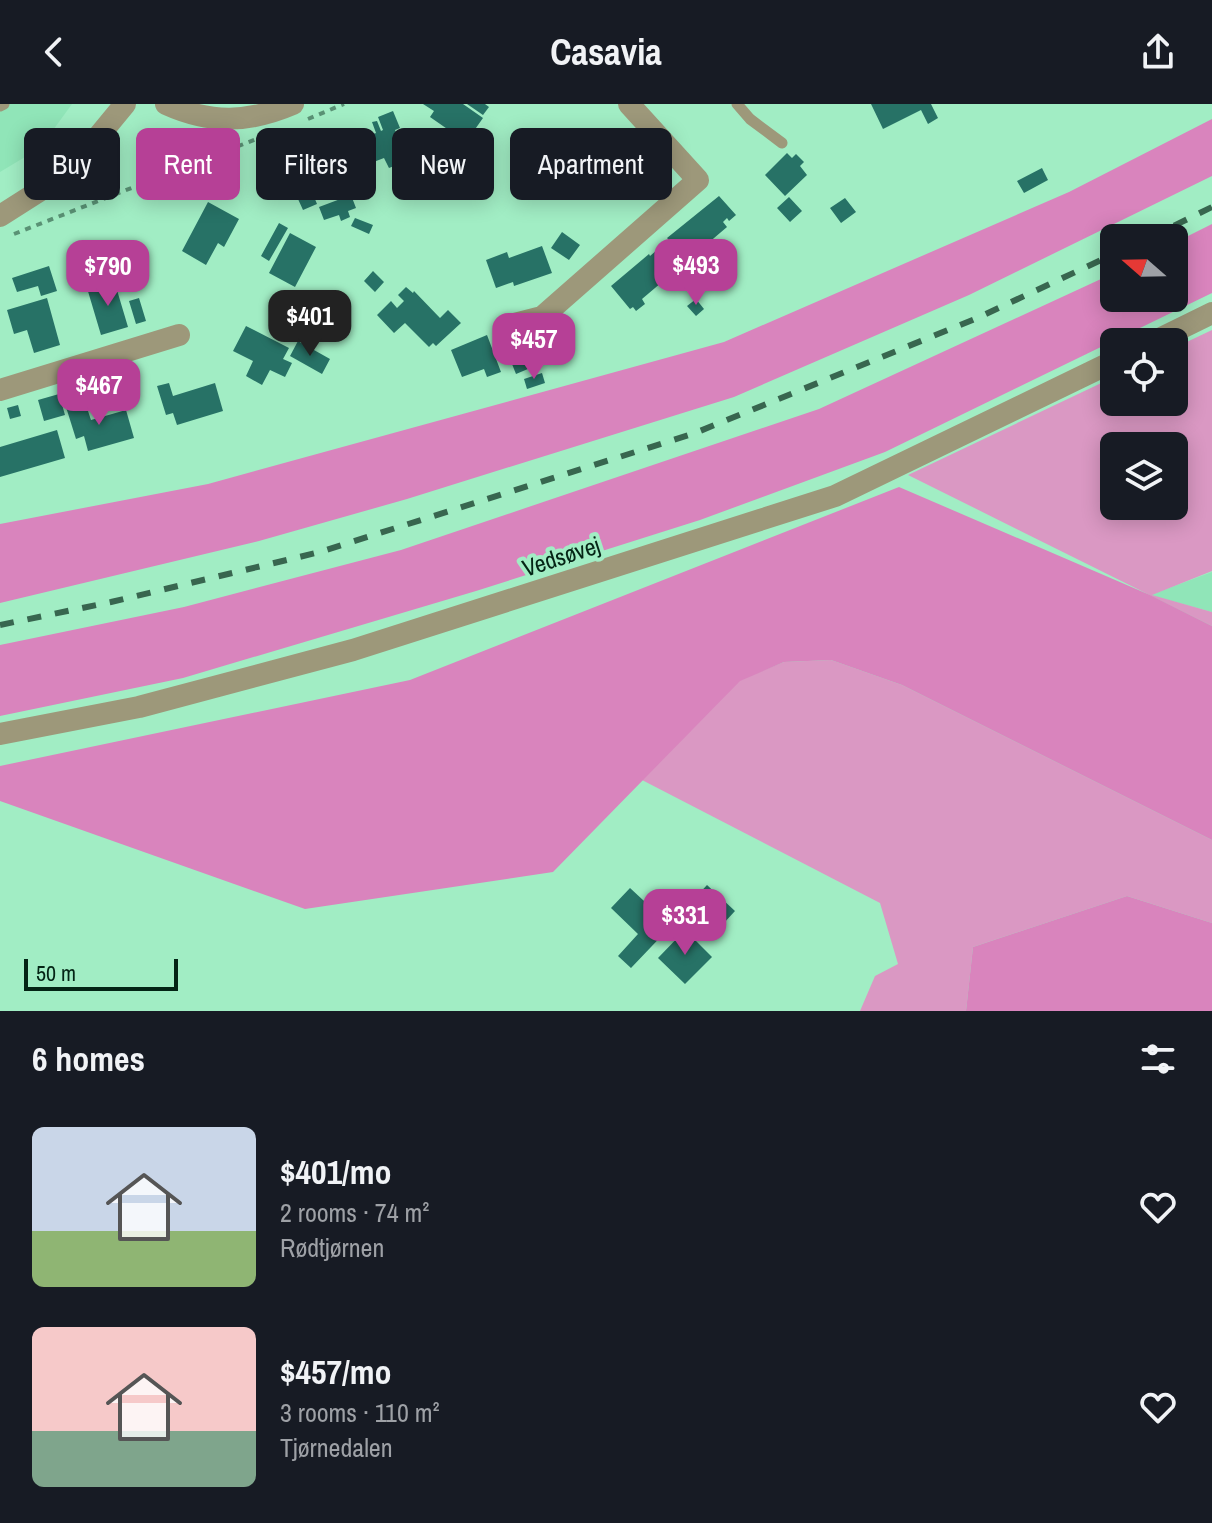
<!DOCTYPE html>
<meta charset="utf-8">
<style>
body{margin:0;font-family:"Archivo Narrow",sans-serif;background:#20242c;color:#f1f3f6;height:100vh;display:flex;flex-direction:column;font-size:30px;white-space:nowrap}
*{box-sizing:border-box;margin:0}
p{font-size:26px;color:#9ea1a6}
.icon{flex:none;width:44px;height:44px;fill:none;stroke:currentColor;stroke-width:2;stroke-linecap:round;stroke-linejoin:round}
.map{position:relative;height:907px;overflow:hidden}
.sheet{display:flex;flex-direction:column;background:#171b24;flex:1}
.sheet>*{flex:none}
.hud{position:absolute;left:24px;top:24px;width:800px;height:72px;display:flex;gap:16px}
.needle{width:52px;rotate:290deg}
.buttons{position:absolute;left:1100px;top:120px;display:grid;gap:16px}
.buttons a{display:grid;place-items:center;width:88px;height:88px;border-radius:12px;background:#171b24;box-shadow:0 4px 20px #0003;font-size:40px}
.scale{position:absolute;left:24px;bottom:20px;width:154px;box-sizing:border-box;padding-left:8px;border:4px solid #042415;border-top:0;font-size:22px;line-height:28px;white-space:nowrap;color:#042415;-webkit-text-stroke:6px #a1edc4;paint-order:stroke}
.price{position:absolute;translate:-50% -68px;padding:0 18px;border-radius:16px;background:#b64096;color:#fff;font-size:26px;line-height:52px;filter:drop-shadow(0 2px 4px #0008)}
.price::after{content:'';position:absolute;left:50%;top:48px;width:24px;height:18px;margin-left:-12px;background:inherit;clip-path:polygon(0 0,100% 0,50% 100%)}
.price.current{background:#222;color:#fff}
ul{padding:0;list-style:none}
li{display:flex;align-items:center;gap:24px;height:200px;padding:0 32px}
li span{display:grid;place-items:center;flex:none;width:224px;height:160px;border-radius:12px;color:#555}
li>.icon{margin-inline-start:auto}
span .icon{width:96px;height:96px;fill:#fffc;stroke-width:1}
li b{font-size:34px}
h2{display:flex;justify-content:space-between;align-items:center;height:96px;padding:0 32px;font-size:34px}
.chip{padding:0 28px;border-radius:12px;background:#171b24;box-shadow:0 4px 20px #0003;font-size:28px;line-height:72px}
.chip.current{background:#b64096;color:#fff}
header{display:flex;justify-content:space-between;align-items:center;height:104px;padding:0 32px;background:#171b24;font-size:36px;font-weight:700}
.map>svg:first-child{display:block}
</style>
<header><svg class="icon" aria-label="back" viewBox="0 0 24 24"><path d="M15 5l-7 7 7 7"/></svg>Casavia<svg class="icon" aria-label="share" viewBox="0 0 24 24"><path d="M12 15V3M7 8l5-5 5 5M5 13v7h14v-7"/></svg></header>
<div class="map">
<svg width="1212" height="907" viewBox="0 0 1212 907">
<rect width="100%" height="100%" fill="#a1edc4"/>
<path fill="#90e5b8" d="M0,0h72l-32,44 -40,24z
M1212,468v40l-62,-17z"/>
<path fill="#da98c3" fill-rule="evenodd" d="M1212,226v241l-60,24 60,17v14l-304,-151 206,-98v25h60v-54zM1114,342h60v60h-60z
M831,556l71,25 310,155v83l-85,-27 -154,51 -7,64h-106l15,-35 23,-12 -18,-61 -238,-123 98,-100 44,-18z"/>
<path fill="#d984bd" d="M1212,15v57l-243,119 -235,102 -327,102 -148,42 -259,62v-79l208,-40 516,-142 345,-150z
M1212,120v69l-327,159 -185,68 -224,71 -293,87 -183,38v-71l184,-38 217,-57 418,-141 295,-136v25h60v-55z
M899,383l251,108 62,31v214l-310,-155 -71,-25 -47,2 -44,19 -187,191 -248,37 -305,-108v-35l410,-86z
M1127,792l85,27v88h-246l7,-64z"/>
<path fill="#277266" d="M423,0h40l20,14 -17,24 -36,-25 4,-6z
M467,0h18l4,3 -6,8z
M871,0h60l7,14 -10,6 -7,-14 -38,19z
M393,7l7,17 -5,2 12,31 -18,7 -5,-10 -34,13 -9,-24 35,-14 -4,-11 5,-1 4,10 2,-1 -5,-13z
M597,31l6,7 -16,14 -6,-7z
M619,31l20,22 -30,26 -19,-23z
M325,49l10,23 -25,11 7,17 -14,6 -10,-22 5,-3 -7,-17z
M787,49l5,5 4,-4 8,8 -4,4 7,9 -22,21 -20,-21z
M1042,64l6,12 -24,13 -7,-12z
M351,91l5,13 -8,3 2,6 -9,4 -2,-6 -15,5 -5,-13z
M719,92l17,19 -7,6 -2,-3 -4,4 4,5 -40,34 -20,-23z
M789,93l13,14 -12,11 -13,-14z
M845,94l11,14 -15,11 -11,-15z
M208,98l31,17 -15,28 -6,-4 -12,22 -24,-14z
M355,114l18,7 -4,9 -18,-8z
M279,119l9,5 -19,33 -8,-5z
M562,128l18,13 -11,15 -18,-12z
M290,129l26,14 -21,40 -26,-14z
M542,142l10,27 -38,13 -1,-4 -17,6 -10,-28 21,-8 2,6z
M657,146l16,19 -7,5 2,3 -26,22 3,5 -9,7 -3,-4 -3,2 -19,-23 38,-32 1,2z
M49,162l8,25 -16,5 -3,-10 -21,6 -5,-14z
M373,167l11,11 -9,10 -11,-11z
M114,176l14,47 -27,8 -14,-47z
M406,183l7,6 1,-2 26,27 8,-8 13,13 -25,23 -3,-3 -4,4 -24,-24 -11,10 -17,-18 14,-14 6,7 7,-7 -6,-6z
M47,194l13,47 -26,8 -7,-23 -13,4 -7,-24z
M139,194l7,23 -10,3 -7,-23z
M696,195l8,10 -8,7 -9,-10z
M246,222l43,22 -6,11 9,4 -7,14 -15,-7 -8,15 -16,-9 7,-15 -20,-10z
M487,231l14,37 -14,5 -3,-8 -22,8 -11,-27z
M298,237l32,18 -8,15 -32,-18z
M525,238l10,24 -19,8 -10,-25z
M542,269l3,10 -18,6 -3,-10z
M169,279l4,13 42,-13 8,28 -46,14 -4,-12 -7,2 -9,-29z
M59,290l6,21 -21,6 -6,-21z
M85,298l6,18 35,-10 8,28 -46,13 -4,-15 -8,3 -10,-32z
M18,301l3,11 -11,3 -3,-11z
M57,326l8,28 -65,19v-30z
M707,781l28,26 -24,26 -28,-26z
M630,784l41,38 -40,42 -13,-12 20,-22 -27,-26z
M685,826l27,27 -27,27 -27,-26z"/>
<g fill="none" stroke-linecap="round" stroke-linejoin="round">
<path stroke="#5a9275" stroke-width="4" stroke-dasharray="6 6" stroke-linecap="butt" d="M308,15l36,-15
M14,130l245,-96"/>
<path stroke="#9d987a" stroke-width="11" d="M737,0l13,15 32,24
M0,2l4,-2"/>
<path stroke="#9d987a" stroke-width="22" d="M506,222l36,-9 156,-137 -69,-76
M1153,238l59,-29
M0,286l179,-55
M0,630l139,-27 214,-57 482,-154 279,-135"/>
<path stroke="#9d987a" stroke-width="22" d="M166,0c44,20 83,19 127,0
M0,112l55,-35 42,-43 28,-34"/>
<path stroke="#38664f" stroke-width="6" stroke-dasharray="14 14" stroke-linecap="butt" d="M1149,134l63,-31
M0,521l111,-23 209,-50 375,-119 280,-114 139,-65"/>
</g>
<g text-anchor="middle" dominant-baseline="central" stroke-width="8" stroke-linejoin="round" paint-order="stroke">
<g font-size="24" fill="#042415" stroke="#a1edc4">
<text transform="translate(561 452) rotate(-18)">Vedsøvej</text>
</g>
</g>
</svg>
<div class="buttons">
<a><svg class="needle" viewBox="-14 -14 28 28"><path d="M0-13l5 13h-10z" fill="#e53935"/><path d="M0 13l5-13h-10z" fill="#9ea1a6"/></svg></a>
<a><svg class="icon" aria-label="locate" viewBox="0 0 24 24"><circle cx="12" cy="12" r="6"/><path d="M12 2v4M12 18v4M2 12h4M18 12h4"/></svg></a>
<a><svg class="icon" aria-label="layers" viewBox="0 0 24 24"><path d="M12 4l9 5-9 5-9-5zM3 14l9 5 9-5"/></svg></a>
</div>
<div class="scale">50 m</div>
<b class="price" style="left:696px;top:203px">$493</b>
<b class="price" style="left:108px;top:204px">$790</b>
<b class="price current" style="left:310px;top:254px">$401</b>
<b class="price" style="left:534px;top:277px">$457</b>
<b class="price" style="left:99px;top:323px">$467</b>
<b class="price" style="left:685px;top:853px">$331</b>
<div class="hud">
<a class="chip">Buy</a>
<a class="chip current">Rent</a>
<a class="chip">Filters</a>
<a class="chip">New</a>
<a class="chip">Apartment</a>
</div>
</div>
<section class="sheet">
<h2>6 homes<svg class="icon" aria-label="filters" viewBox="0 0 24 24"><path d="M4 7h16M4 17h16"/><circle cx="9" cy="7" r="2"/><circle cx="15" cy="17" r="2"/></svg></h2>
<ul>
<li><span style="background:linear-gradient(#c9d6e8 65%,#8fb573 0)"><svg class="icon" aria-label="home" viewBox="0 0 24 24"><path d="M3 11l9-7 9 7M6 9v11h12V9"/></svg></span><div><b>$401/mo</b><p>2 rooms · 74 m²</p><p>Rødtjørnen</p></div><svg class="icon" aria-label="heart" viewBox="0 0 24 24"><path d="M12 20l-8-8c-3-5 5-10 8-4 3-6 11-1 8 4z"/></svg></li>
<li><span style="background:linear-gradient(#f6c9c9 65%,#7fa58c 0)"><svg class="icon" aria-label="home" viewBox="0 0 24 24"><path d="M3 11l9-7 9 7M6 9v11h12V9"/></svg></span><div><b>$457/mo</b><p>3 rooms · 110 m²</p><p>Tjørnedalen</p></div><svg class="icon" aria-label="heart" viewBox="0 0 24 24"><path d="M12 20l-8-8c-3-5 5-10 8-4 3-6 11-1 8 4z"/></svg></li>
</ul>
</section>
